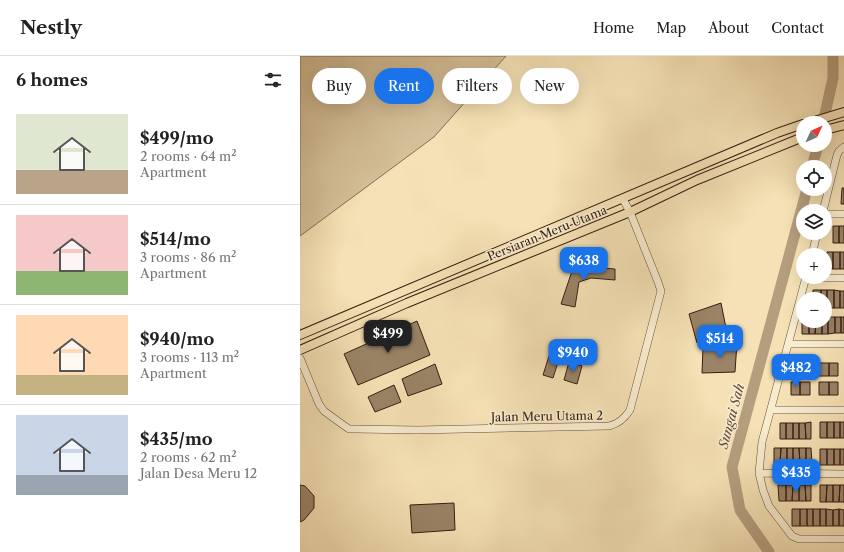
<!DOCTYPE html>
<meta charset="utf-8">
<style>
body{margin:0;font-family:"Libre Caslon Text",serif;background:#f2f2f2;color:#222;height:100vh;display:flex;flex-direction:column;font-size:15px;white-space:nowrap}
*{box-sizing:border-box;margin:0}
p{font-size:13px;color:#767676}
.icon{flex:none;width:22px;height:22px;fill:none;stroke:currentColor;stroke-width:2;stroke-linecap:round;stroke-linejoin:round}
.map{position:relative;flex:1;overflow:hidden}
.details{display:flex;flex-direction:column;background:#fff;width:300px}
.details>*{flex:none}
.guide{position:absolute;left:12px;top:12px;width:380px;height:36px;display:flex;gap:8px}
.needle{width:26px;rotate:46deg}
.tools{position:absolute;left:496px;top:60px;display:grid;gap:8px}
.tools a{display:grid;place-items:center;width:36px;height:36px;border-radius:50%;background:#fff;box-shadow:0 4px 16px #0002;font-size:20px}
.price{position:absolute;translate:-50% -34px;padding:0 9px;border-radius:8px;background:#1a73e8;color:#fff;font-size:13px;line-height:26px;filter:drop-shadow(0 1px 2px #0008)}
.price::after{content:'';position:absolute;left:50%;top:24px;width:12px;height:9px;margin-left:-6px;background:inherit;clip-path:polygon(0 0,100% 0,50% 100%)}
.price.current{background:#222;color:#fff}
ul{padding:0;list-style:none}
li{display:flex;align-items:center;gap:12px;height:100px;padding:0 16px}
li+li{border-top:1px solid #e0e0e0}
li span{display:grid;place-items:center;flex:none;width:112px;height:80px;border-radius:0px;color:#555}
li>.icon{margin-inline-start:auto}
span .icon{width:48px;height:48px;fill:#fffc;stroke-width:1}
li b{font-size:17px}
h2{display:flex;justify-content:space-between;align-items:center;height:48px;padding:0 16px;font-size:17px}
.tag{padding:0 14px;border-radius:18px;background:#fff;box-shadow:0 4px 16px #0002;font-size:14px;line-height:36px}
.tag.current{background:#1a73e8;color:#fff}
header{display:flex;align-items:center;gap:24px;box-sizing:border-box;height:56px;padding:0 20px;background:#fff;border-bottom:1px solid #e0e0e0}
header strong{font-size:19px}
nav{display:flex;gap:22px;margin-inline-start:auto;font-size:14px}
main{display:flex;flex:1;min-height:0}
.map>svg:first-child{display:block}
</style>
<header>
<strong>Nestly</strong>
<nav><a>Home</a><a>Map</a><a>About</a><a>Contact</a></nav>
</header>
<main>
<section class="details">
<h2>6 homes<svg class="icon" aria-label="filters" viewBox="0 0 24 24"><path d="M4 7h16M4 17h16"/><circle cx="9" cy="7" r="2"/><circle cx="15" cy="17" r="2"/></svg></h2>
<ul>
<li><span style="background:linear-gradient(#dfe7d0 70%,#b9a48a 0)"><svg class="icon" aria-label="home" viewBox="0 0 24 24"><path d="M3 11l9-7 9 7M6 9v11h12V9"/></svg></span><div><b>$499/mo</b><p>2 rooms · 64 m²</p><p>Apartment</p></div></li>
<li><span style="background:linear-gradient(#f6c9c9 70%,#8fb573 0)"><svg class="icon" aria-label="home" viewBox="0 0 24 24"><path d="M3 11l9-7 9 7M6 9v11h12V9"/></svg></span><div><b>$514/mo</b><p>3 rooms · 86 m²</p><p>Apartment</p></div></li>
<li><span style="background:linear-gradient(#ffd9b3 75%,#c2b280 0)"><svg class="icon" aria-label="home" viewBox="0 0 24 24"><path d="M3 11l9-7 9 7M6 9v11h12V9"/></svg></span><div><b>$940/mo</b><p>3 rooms · 113 m²</p><p>Apartment</p></div></li>
<li><span style="background:linear-gradient(#c9d6e8 75%,#9aa5b1 0)"><svg class="icon" aria-label="home" viewBox="0 0 24 24"><path d="M3 11l9-7 9 7M6 9v11h12V9"/></svg></span><div><b>$435/mo</b><p>2 rooms · 62 m²</p><p>Jalan Desa Meru 12</p></div></li>
</ul>
</section>
<div class="map">
<svg width="544" height="496" viewBox="0 0 544 496">
<rect width="100%" height="100%" fill="#f5e1b5"/>
<filter id="stains"><feTurbulence type="fractalNoise" baseFrequency=".005" numOctaves="4"/><feColorMatrix values="0 0 0 0 .2 0 0 0 0 .09 0 0 0 0 .02 0 0 0 .5 -.17"/></filter>
<radialGradient id="worn" r=".72"><stop offset=".6" stop-color="#630" stop-opacity="0"/><stop offset="1" stop-color="#630" stop-opacity=".3"/></radialGradient>
<path fill="#d5c099" stroke="#866e56" d="M0,0h206l-72,81 -134,99z"/>
<g fill="none" stroke-linecap="round" stroke-linejoin="round">
<path stroke="#b59e7e" stroke-width="11" d="M523,67l10,-45v-22
M512,111l6,-22
M469,496l-29,-42 -8,-43 75,-278"/>
</g>
<path fill="#9a8367" stroke="#381d12" d="M542,132h2v16h-3z
M533,170h6v17h-6z
M539,170h5v17h-5z
M527,196h6v17h-7z
M533,196h7v17h-7z
M540,196h4v17h-4z
M278,210l37,3v11l-24,-2 -12,4 -4,25 -14,-3 11,-33z
M513,234h8v9h-8z
M521,234h6v18h-2v-9h-4z
M527,234h7v18h-7z
M534,234l6,1v17h-6z
M540,235h4v17h-4z
M421,247l6,30 -30,10 -8,-29z
M502,260h1v5h6v13h-7z
M525,261h3v17h-6v-13h3z
M528,261h7v16l-7,1z
M535,261h6v16h-6z
M541,261h3v16h-3z
M117,265l13,34 -72,30 -14,-31z
M509,265h7l-1,13h-6z
M516,265h6v13h-7z
M437,286l-2,30 -33,1 1,-25z
M249,300l10,3 -6,19 -10,-3z
M269,306l13,4 -5,18 -13,-4z
M495,306h10l-1,13h-9z
M505,306l9,1v12h-10z
M519,307h10v13h-10z
M529,307h9v13h-9z
M135,308l7,20 -34,12 -6,-17z
M491,326h9v13h-9z
M500,326h10v13h-10z
M519,326h10v13h-10z
M529,326h9v13h-9z
M94,329l7,17 -26,10 -7,-15z
M511,366v17h-5l-1,-16z
M520,366h7v16h-7z
M527,366h7v16h-7z
M534,366h6v16h-6z
M540,366h4v16h-4z
M480,367h6v16h-6z
M486,367h7v16h-7z
M493,367h6v16h-6z
M499,367h6l1,16h-7z
M474,392h7l-1,16h-6z
M481,392h6v16h-7z
M487,392h6v17l-6,-1z
M493,392h6l1,16 -7,1z
M499,392h7v16h-6z
M506,392h5l1,16h-6z
M520,393h7v16h-7z
M527,393h7v16h-7z
M534,393h6v16h-6z
M540,393h4v16h-4z
M0,429l5,1 9,10v12l-10,12 -4,2z
M478,429h8v16h-7z
M486,429h7l-1,16h-6z
M493,429h6v16h-7z
M499,429h6l1,16h-7z
M505,429h6v16h-5z
M520,429h7l-1,17h-6z
M527,429h6v17h-7z
M533,429h7l-1,17h-6z
M540,429h4v17h-5z
M154,447l1,27 -43,3 -2,-28z
M492,453h8v17h-8z
M500,453h7v17h-7z
M507,453h6v17h-6z
M513,453h7v17h-7z
M520,453h6v17h-6z
M526,453l7,1v16h-7z
M539,453l5,1v16h-5z
M539,453v17h-6v-16z"/>
<g fill="none" stroke-linecap="round" stroke-linejoin="round">
<defs>
<path id="minor" d="M523,155l14,-56 2,-4 5,-4
M525,158h19
M512,199l5,-22
M506,221l-44,165 -3,31 4,17 6,16 23,30 7,3h45
M505,222h39
M488,288h56
M0,302l19,46 5,7 15,11 10,7h6l63,1 191,-4c9,-2 16,-8 21,-16l31,-119 -3,-9 -28,-70 -7,-13
M471,354h73
M459,417l85,1"/>
<path id="major" d="M508,67l36,-11
M525,74l19,-5
M0,279l477,-202 26,-9
M0,294l107,-47 223,-91 67,-32 106,-43"/>
</defs>
<use href="#minor" stroke="#674e3b" stroke-width="8"/>
<use href="#major" stroke="#381d12" stroke-width="10"/>
<use href="#minor" stroke="#f8eccf" stroke-width="7"/>
<use href="#major" stroke="#f5e1b5" stroke-width="8"/>
</g>
<g text-anchor="middle" dominant-baseline="central" stroke-width="3" stroke-linejoin="round" paint-order="stroke">
<g font-size="12" fill="#381d12" stroke="#f8eccf">
<text transform="translate(247 177) rotate(-22)">Persiaran Meru Utama</text>
<text transform="translate(247 360) rotate(-1)">Jalan Meru Utama 2</text>
</g>
<g font-size="13" font-style="italic" fill="#644a38" stroke="#f8eccf">
<text transform="translate(431 360) rotate(-75)">Sungai Sah</text>
</g>
</g>
<rect width="100%" height="100%" filter="url(#stains)"/>
<rect width="100%" height="100%" fill="url(#worn)"/>
</svg>
<div class="tools">
<a><svg class="needle" viewBox="-14 -14 28 28"><path d="M0-13l5 13h-10z" fill="#e53935"/><path d="M0 13l5-13h-10z" fill="#767676"/></svg></a>
<a><svg class="icon" aria-label="locate" viewBox="0 0 24 24"><circle cx="12" cy="12" r="6"/><path d="M12 2v4M12 18v4M2 12h4M18 12h4"/></svg></a>
<a><svg class="icon" aria-label="layers" viewBox="0 0 24 24"><path d="M12 4l9 5-9 5-9-5zM3 14l9 5 9-5"/></svg></a>
<a>+</a>
<a>−</a>
</div>
<b class="price" style="left:284px;top:225px">$638</b>
<b class="price current" style="left:88px;top:298px">$499</b>
<b class="price" style="left:420px;top:303px">$514</b>
<b class="price" style="left:273px;top:317px">$940</b>
<b class="price" style="left:496px;top:332px">$482</b>
<b class="price" style="left:496px;top:437px">$435</b>
<div class="guide">
<a class="tag">Buy</a>
<a class="tag current">Rent</a>
<a class="tag">Filters</a>
<a class="tag">New</a>
</div>
</div>
</main>
